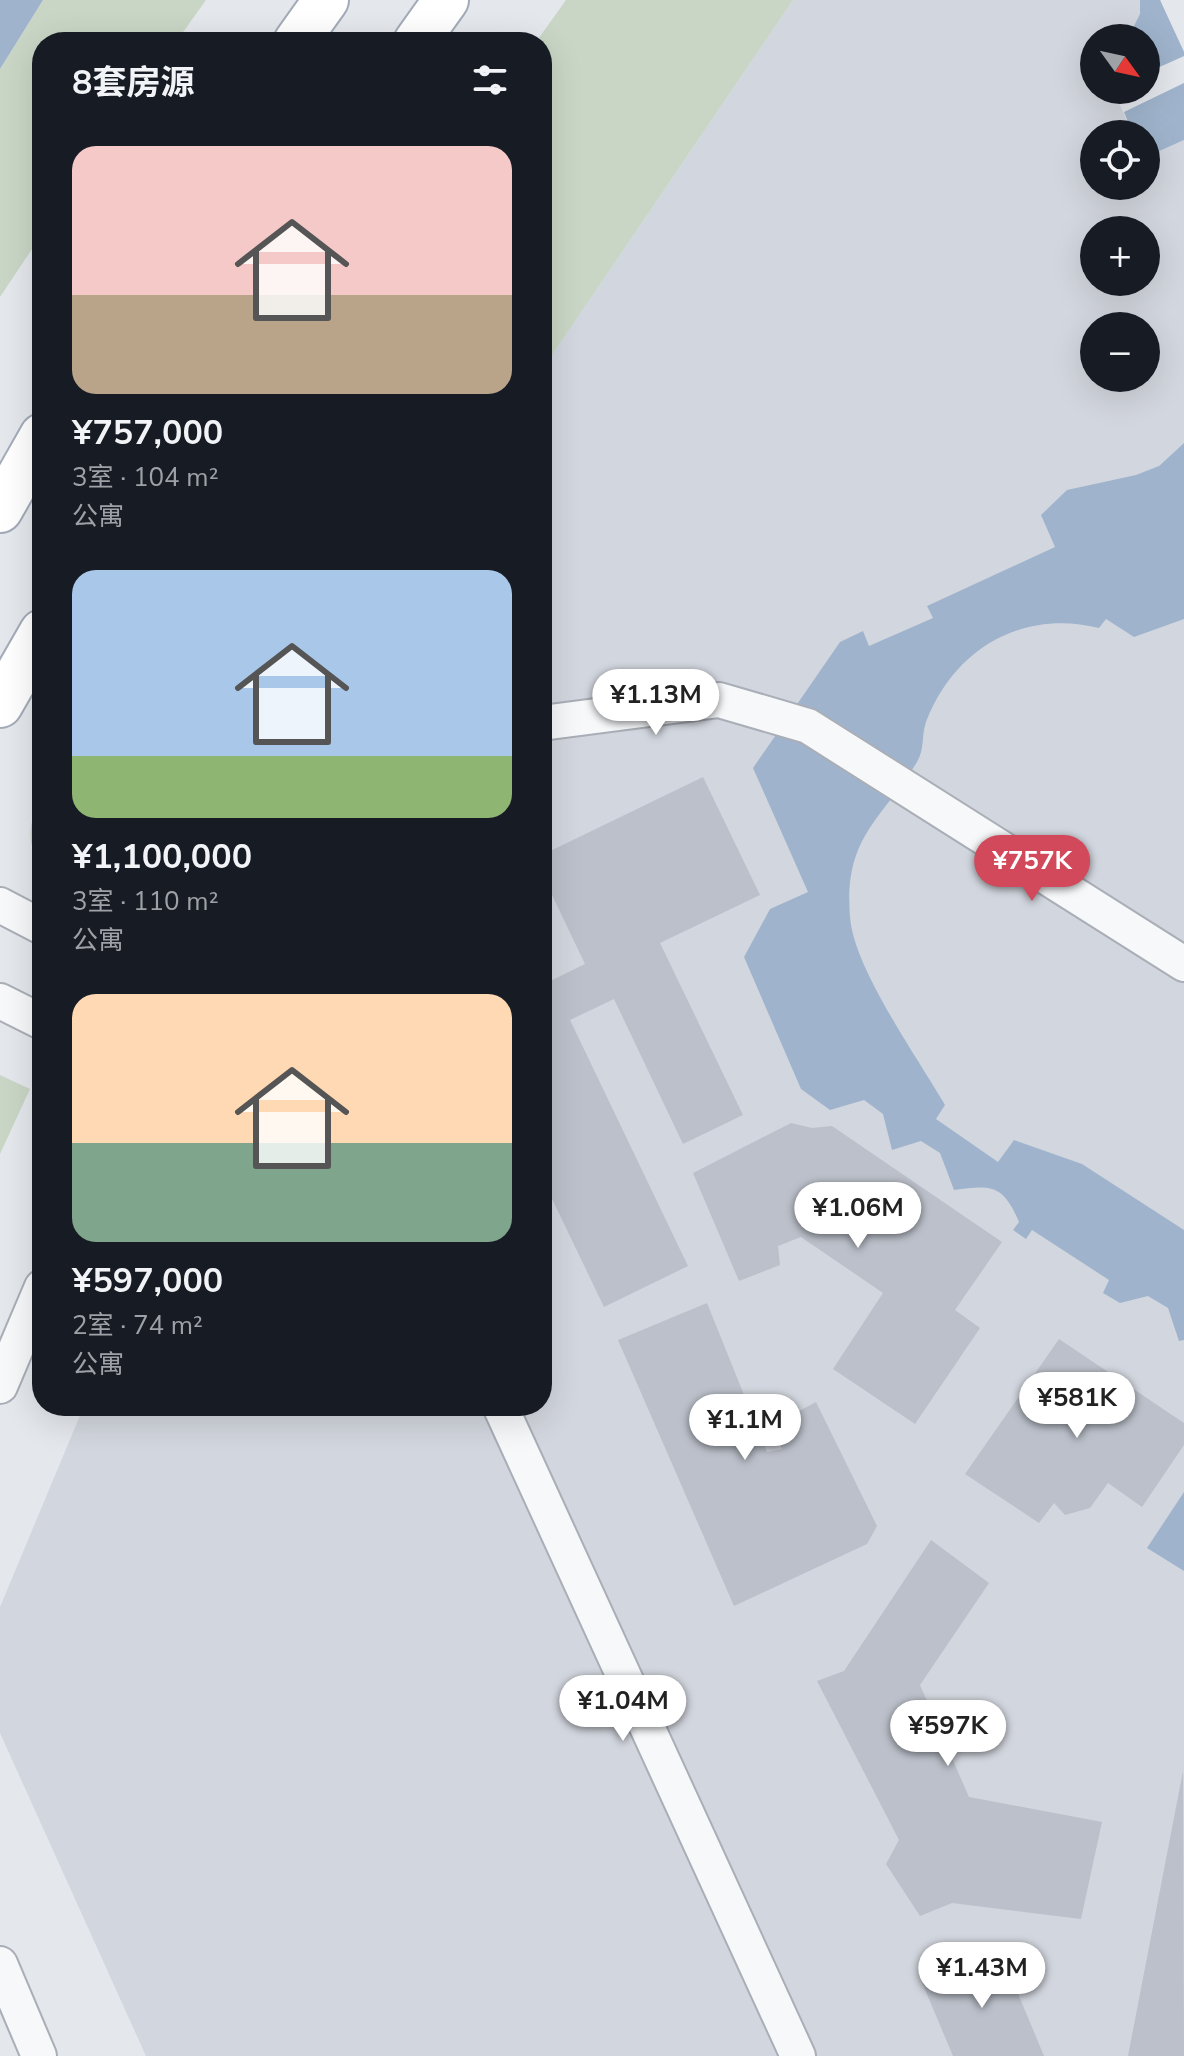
<!DOCTYPE html>
<html lang="zh">
<meta charset="utf-8">
<style>
body{margin:0;font-family:"Nunito Sans","Noto Sans SC",sans-serif;background:#20242c;color:#f1f3f6;height:100vh;display:flex;flex-direction:column;font-size:30px;white-space:nowrap}
*{box-sizing:border-box;margin:0}
p{font-size:26px;color:#9ea1a6}
.icon{flex:none;width:44px;height:44px;fill:none;stroke:currentColor;stroke-width:2;stroke-linecap:round;stroke-linejoin:round}
.map{position:relative;flex:1;overflow:hidden}
.details{position:absolute;left:32px;top:32px;width:520px;height:1384px;display:flex;flex-direction:column;background:#171b24;border-radius:32px;box-shadow:0 8px 32px #0002}
.details>*{flex:none}
.needle{width:52px;rotate:123deg}
.controls{position:absolute;left:1080px;top:24px;display:grid;gap:16px}
.controls a{display:grid;place-items:center;width:80px;height:80px;border-radius:50%;background:#171b24;box-shadow:0 8px 32px #0002;font-size:40px}
.price{position:absolute;translate:-50% -68px;padding:0 18px;border-radius:28px;background:#fff;color:#222;font-size:26px;line-height:52px;filter:drop-shadow(0 2px 4px #0008)}
.price::after{content:'';position:absolute;left:50%;top:48px;width:24px;height:18px;margin-left:-12px;background:inherit;clip-path:polygon(0 0,100% 0,50% 100%)}
.price.on{background:#d1495b;color:#fff}
ul{padding:0;list-style:none}
li{display:grid;align-content:center;gap:16px;height:424px;padding:0 40px}
li span{display:grid;place-items:center;height:248px;border-radius:24px;color:#555}
li>.icon{margin-inline-start:auto}
span .icon{width:144px;height:144px;fill:#fffc;stroke-width:1}
li b{font-size:34px}
h2{display:flex;justify-content:space-between;align-items:center;height:96px;padding:0 40px;font-size:34px}
.map>svg:first-child{display:block}
</style>
<div class="map">
<svg width="1184" height="2056" viewBox="0 0 1184 2056">
<rect width="100%" height="100%" fill="#e4e7ec"/>
<path fill="#d2d6de" fill-rule="evenodd" d="M793,0h367l24,52v4l-38,17v-35h-52v52h19l20,44h-39v52h52v-29l38,-17v303l-25,23 25,143v1447h-1038l-146,-323v-126l84,-201h458v-1036zM1094,230h52v52h-52zM1094,326h52v52h-52z"/>
<path fill="#c9d6c5" d="M43,0h163l-30,42h-134v192l-42,63v-228z
M566,0h227l-251,370v-328h-6z
M42,796v67c-19,-21 -11,-45 0,-67z
M0,1075l30,14 -30,65z"/>
<path fill="#9fb4cc" d="M0,0h43l-43,69z
M1140,0h20l24,52v4l-38,17v-35h-18l12,-24z
M1184,83v57l-38,17v-23h-13l-9,-22z
M1184,443v176l-50,18 -28,-18 -7,9c-77,-19 -145,21 -173,94 -5,15 -1,26 -9,40 -37,60 -73,75 -67,155 4,52 68,141 95,188l-9,14 62,43 16,-22 68,24 102,66v110l-5,1 -11,-33 -20,-12 -28,7 -17,-10 6,-13 -77,-50 -6,9 -13,-9 6,-8c-16,-38 -28,-37 -65,-32l-14,-37 -19,-12 -29,9 -9,-36 -19,-14 -34,10 -29,-21 -57,-132 26,-48 38,-17 -55,-124 87,-126 23,-11 6,15 64,-28 -6,-12 128,-59 -14,-32 26,-25 69,-15 23,-9z
M1184,1492v79l-37,-23z"/>
<path fill="#bbc0ca" d="M703,777l57,118 -100,48 83,172 -60,29 -69,-145 -44,21 118,246 -84,41 -62,-129v-193l43,-21 -43,-90v-19z
M791,1123l21,5 20,-2 170,116 -47,68 25,18 -65,96 -82,-55 50,-76 -82,-56 -23,9 2,19 -41,16 -46,-108z
M707,1303l60,149 15,-3 -11,-23 45,-24 61,124 -10,18 -133,62 -116,-266z
M1059,1339l125,84v22l-42,62 -34,-24 -18,25 -25,7 -11,-12 -15,20 -74,-49z
M931,1540l58,43 -69,102 49,112 133,25 -21,97 -129,-16 -32,13 -34,-52 13,-24 -82,-159 27,-10z
M1183,1771l1,285h-56z
M999,1948l45,108h-91l-32,-76z"/>
<g fill="none" stroke-linecap="round" stroke-linejoin="round">
<defs>
<path id="minor" d="M542,723l177,-23 89,26 376,238
M0,905l42,22
M0,1001l42,21
M0,1386l42,-99
M500,1406l298,650
M0,1964l39,92"/>
<path id="major" d="M296,42l30,-42
M416,42l30,-42
M0,510l42,-74
M0,705l42,-73"/>
</defs>
<use href="#minor" stroke="#a9aeb7" stroke-width="38"/>
<use href="#major" stroke="#a3abb8" stroke-width="48"/>
<use href="#minor" stroke="#f7f8fa" stroke-width="34"/>
<use href="#major" stroke="#fff" stroke-width="44"/>
</g>
</svg>
<div class="controls">
<a><svg class="needle" viewBox="-14 -14 28 28"><path d="M0-13l5 13h-10z" fill="#e53935"/><path d="M0 13l5-13h-10z" fill="#9ea1a6"/></svg></a>
<a><svg class="icon" aria-label="locate" viewBox="0 0 24 24"><circle cx="12" cy="12" r="6"/><path d="M12 2v4M12 18v4M2 12h4M18 12h4"/></svg></a>
<a>+</a>
<a>−</a>
</div>
<b class="price" style="left:656px;top:737px">¥1.13M</b>
<b class="price on" style="left:1032px;top:903px">¥757K</b>
<b class="price" style="left:858px;top:1250px">¥1.06M</b>
<b class="price" style="left:1077px;top:1440px">¥581K</b>
<b class="price" style="left:745px;top:1462px">¥1.1M</b>
<b class="price" style="left:623px;top:1743px">¥1.04M</b>
<b class="price" style="left:948px;top:1768px">¥597K</b>
<b class="price" style="left:982px;top:2010px">¥1.43M</b>
<section class="details">
<h2>8套房源<svg class="icon" aria-label="filters" viewBox="0 0 24 24"><path d="M4 7h16M4 17h16"/><circle cx="9" cy="7" r="2"/><circle cx="15" cy="17" r="2"/></svg></h2>
<ul>
<li><span style="background:linear-gradient(#f6c9c9 60%,#b9a48a 0)"><svg class="icon" aria-label="home" viewBox="0 0 24 24"><path d="M3 11l9-7 9 7M6 9v11h12V9"/></svg></span><div><b>¥757,000</b><p>3室 · 104 m²</p><p>公寓</p></div></li>
<li><span style="background:linear-gradient(#a9c7e8 75%,#8fb573 0)"><svg class="icon" aria-label="home" viewBox="0 0 24 24"><path d="M3 11l9-7 9 7M6 9v11h12V9"/></svg></span><div><b>¥1,100,000</b><p>3室 · 110 m²</p><p>公寓</p></div></li>
<li><span style="background:linear-gradient(#ffd9b3 60%,#7fa58c 0)"><svg class="icon" aria-label="home" viewBox="0 0 24 24"><path d="M3 11l9-7 9 7M6 9v11h12V9"/></svg></span><div><b>¥597,000</b><p>2室 · 74 m²</p><p>公寓</p></div></li>
</ul>
</section>
</div>
